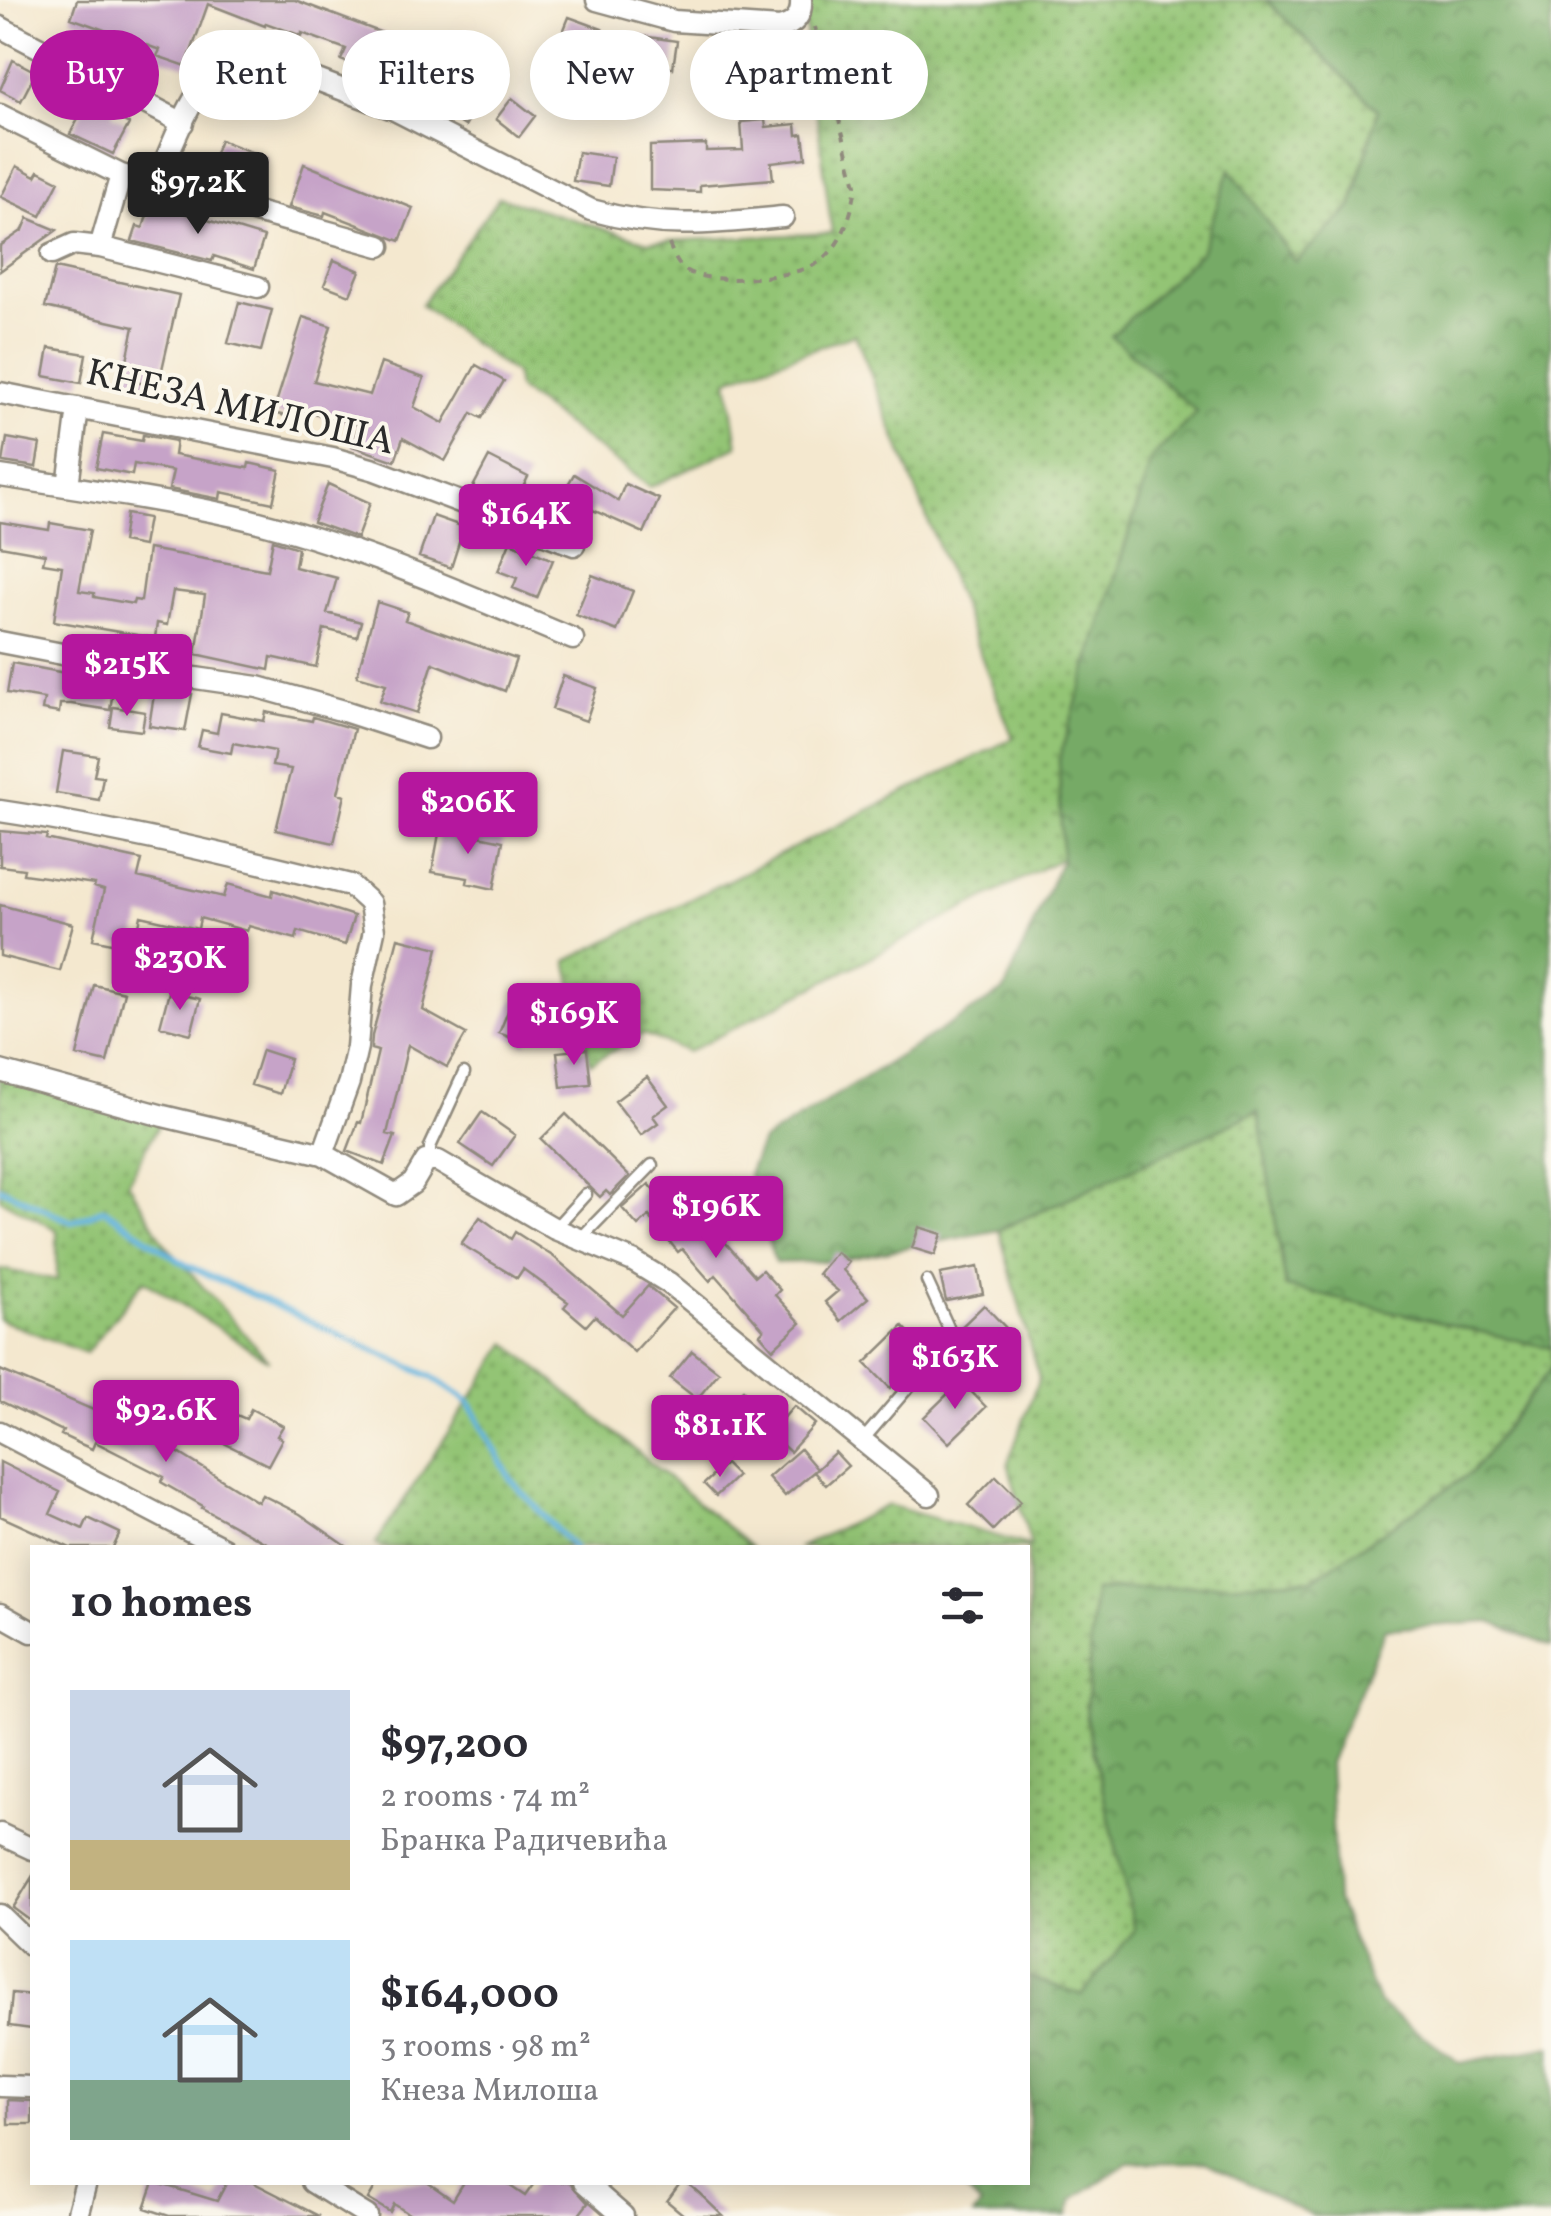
<!DOCTYPE html>
<meta charset="utf-8">
<style>
body{margin:0;font-family:Vollkorn,serif;background:#f7f7f7;color:#2b2b33;height:100vh;display:flex;flex-direction:column;font-size:38px;white-space:nowrap}
*{box-sizing:border-box;margin:0}
p{font-size:32px;color:#7c7c81}
.icon{flex:none;width:55px;height:55px;fill:none;stroke:currentColor;stroke-width:2;stroke-linecap:round;stroke-linejoin:round}
.map{position:relative;flex:1;overflow:hidden}
.drawer{position:absolute;left:30px;top:1545px;width:1000px;height:640px;display:flex;flex-direction:column;background:#fff;border-radius:0px;box-shadow:0 5px 25px #0003}
.drawer>*{flex:none}
.hud{position:absolute;left:30px;top:30px;width:1000px;height:90px;display:flex;gap:20px}
.price{position:absolute;translate:-50% -85px;padding:0 22px;border-radius:10px;background:#b5179e;color:#fff;font-size:32px;line-height:65px;filter:drop-shadow(0 2px 5px #0008)}
.price::after{content:'';position:absolute;left:50%;top:60px;width:30px;height:22px;margin-left:-15px;background:inherit;clip-path:polygon(0 0,100% 0,50% 100%)}
.price.selected{background:#222;color:#fff}
ul{padding:0;list-style:none}
li{display:flex;align-items:center;gap:30px;height:250px;padding:0 40px}
li span{display:grid;place-items:center;flex:none;width:280px;height:200px;border-radius:0px;color:#555}
li>.icon{margin-inline-start:auto}
span .icon{width:120px;height:120px;fill:#fffc;stroke-width:1}
li b{font-size:42px}
h2{display:flex;justify-content:space-between;align-items:center;height:120px;padding:0 40px;font-size:42px}
.tag{padding:0 35px;border-radius:45px;background:#fff;box-shadow:0 5px 25px #0003;font-size:35px;line-height:90px}
.tag.selected{background:#b5179e;color:#fff}
.map>svg:first-child{display:block}
</style>
<div class="map">
<svg width="1551" height="2216" viewBox="0 0 1551 2216">
<defs>
<pattern id="grass-dots" width="8" height="8" patternUnits="userSpaceOnUse" patternTransform="scale(2.5)"><rect width="8" height="8" fill="#93c474"/><path d="M2 2h.1M6 6h.1" fill="none" stroke="#789f5f" stroke-width="1.8" stroke-linecap="round"/></pattern>
<pattern id="forest-crowns" width="20" height="18" patternUnits="userSpaceOnUse" patternTransform="scale(2.5)"><rect width="20" height="18" fill="#76aa66"/><path d="M2 6a3 3 0 1 1 6 0M12 15a3 3 0 1 1 6 0" fill="none" stroke="#618b54"/></pattern>
</defs>
<rect width="100%" height="100%" fill="#fbf7ec"/>
<filter id="ink" filterUnits="userSpaceOnUse"><feTurbulence type="fractalNoise" baseFrequency=".01" numOctaves="2"/><feDisplacementMap in="SourceGraphic" scale="20" xChannelSelector="R" yChannelSelector="G"/><feConvolveMatrix kernelMatrix="1 2 1 2 8 2 1 2 1" color-interpolation-filters="sRGB"/></filter>
<filter id="wash" filterUnits="userSpaceOnUse"><feTurbulence type="fractalNoise" baseFrequency=".0048" numOctaves="4" result="noise"/><feDisplacementMap in="SourceGraphic" scale="40" xChannelSelector="R" yChannelSelector="G"/><feGaussianBlur stdDeviation="2.25" result="paint"/><feColorMatrix in="noise" values="0 0 0 0 0 0 0 0 0 0 0 0 0 0 0 0 0 1.4 0 .05"/><feComposite in="paint" operator="in"/></filter>
<g filter="url(#wash)">
<rect width="100%" height="100%" fill="#f4e8cf"/>
<path fill="url(#grass-dots)" stroke="#5f7850" stroke-width="2.5" d="M802,0h464l112,110 -27,97 -55,56 -66,-93 -28,82 -90,84 86,75 -46,47 -93,301 3,99 -374,194 -45,-18 -52,29 -24,-102 446,-223 -158,-404 -127,45 10,67 -88,41 -132,-98 -3,-15 -94,-69 78,-108 149,45 184,-9z
M0,1071l163,45 -35,66 37,62 104,117 -125,-81 -58,73 -86,-33v-51l57,11v-50l-57,-31z
M1258,1111l28,176 265,61v20l-79,104 -159,107 -219,12 -8,127 49,212 -53,65 -54,-18v-429h-230l90,-43 143,41 -23,-83 31,-85 -40,-148z
M507,1343l244,204 -369,1 -6,-5z"/>
<path fill="url(#forest-crowns)" stroke="#506a48" stroke-width="2.5" d="M1266,0h285v1348l-265,-61 -28,-176 -259,119 -162,31 -62,2 -27,-89 14,-33 242,-150 58,-133 -3,-99 93,-301 45,-46 -86,-76 90,-84 29,-83 65,93 57,-55 26,-97z
M1551,1368v279l-61,-25 -105,7 -56,134 7,135 43,106 81,59 91,-17v170h-238l-108,-54 -77,1 -55,36 -5,17h-95l8,-11 -22,-22 69,-1v-205l54,18 53,-65 -49,-212 8,-127 219,-12 159,-107z"/>
<g fill="none" stroke-linecap="round" stroke-linejoin="round">
<path stroke="#63b4de" stroke-width="6" d="M0,1188l72,34 32,-13 80,55 246,112 39,26 42,78 63,68"/>
</g>
<g id="blocks">
<path fill="#c6a3c8" d="M77,0h218l98,37 -15,38 -37,-15 5,-11 -44,-16v3l-36,-13 -1,3 -57,-22 -22,62 -29,-10 3,-6 -89,-32z
M569,17l33,12 -10,25 -33,-12z
M628,34l49,7 -4,27 -49,-7z
M736,48h34v30h-33z
M13,60l23,12 -15,29 -21,-11z
M456,83l26,15 -17,28 -25,-16z
M92,94l24,13 -4,8 17,9 -16,30 -43,-20z
M512,98l23,18 -16,21 -23,-18z
M765,120l1,7 30,-3 1,11 6,-1 3,24 -35,4 2,17 -73,6v7l-50,-2v-44l56,-2v7l37,-1 -2,-28z
M220,140l47,18 -15,37 -46,-18z
M578,152l35,5 -4,29 -36,-5z
M304,164l109,44 -13,33 -75,-29 -1,4 -35,-9z
M17,166l19,10 3,-5 20,10 -18,35 -40,-19z
M151,203l113,34 -10,32 -40,-13 -2,5 -80,-20 5,-15 6,2z
M28,218l29,12 -57,41v-25l23,-16z
M334,260l26,11 -10,24 -26,-10z
M55,268l124,27 -21,92 -35,-8 11,-52 -89,-20z
M239,302l33,8 -11,41 -33,-8z
M303,317l28,9 -17,55 56,14 11,-32 43,15 -10,29 29,16 33,-58 28,16 -22,37 -10,-5 -27,48 -42,-23 -8,23 -43,-15 7,-21 -53,-14 -2,9 -31,-7z
M49,348l37,6 -5,29 -37,-7z
M103,434l39,7 1,-6 33,6 -2,14 74,13 1,-5 31,7 -7,33 -52,-11 -1,7 -51,-10 4,-18 -39,-7 -2,11 -36,-7z
M7,438l33,6 -4,23 -33,-5z
M489,457l39,20 -15,30 -40,-20z
M574,474l44,27 7,-17 34,15 -15,34 -51,-23 -10,17 -30,-17z
M328,484l42,19 -13,35 -44,-16z
M126,514l22,4 -5,28 -21,-4z
M433,516l31,11 -13,41 -32,-11z
M0,522l49,8 1,-7 40,7 -11,61 15,2v4l39,7 1,-4 7,1 7,-52 119,21 6,-30 25,8 -3,19 42,11 -10,35 34,9 -4,15 -33,-8 -8,38 -45,-10 -2,13 -73,-16 9,-59 -32,-4 -6,34 -10,-2 -2,15 -101,-17 8,-55 -19,-3 2,-9 -45,-8z
M510,542l43,18 -16,38 -24,-10 4,-10 -19,-7z
M592,575l41,16 -16,40 -41,-16z
M377,602l31,10 -3,8 111,39 -11,32 -72,-28 -16,50 -37,-12 6,-17 -29,-8z
M12,663l69,13 1,-4 33,6 -5,32 -39,-6h-11l-1,9 -17,-3 2,-11 -37,-6z
M563,676l34,12 -11,33 -34,-12z
M155,688l37,6 -7,37 -36,-5z
M113,707l32,5 -3,19 -32,-4z
M266,712l46,9 1,-4 41,12 -16,64 7,2 -11,48 -58,-13 15,-61 -19,-3 3,-15 -42,-8 -2,10 -33,-6 4,-17 15,3 4,-20 43,8z
M63,751l35,5 -4,20 9,1 -4,23 -43,-7z
M440,828l63,13 -9,48 -27,-6 1,-5 -36,-6z
M0,831l47,4 -1,4 96,21 -4,17 86,20 4,-13 44,12 1,-6 81,26 -9,29 -47,-14 -2,8 -47,-13 -2,5 -47,-13 -2,11 -57,-13 -7,32 -41,-9 11,-49 -10,-3 1,-3 -72,-10 1,-5 -24,-3z
M0,905l73,19 -13,47 -60,-15z
M398,938l40,10 -15,62 43,24 -19,33 -39,-22 -21,89 8,2 -11,29 -37,-14 11,-29 3,1 17,-72 -7,-2 1,-13z
M94,985l30,7 -17,70 -30,-7z
M169,992l31,7 -9,35 -31,-8z
M513,999l28,12 -15,33 -27,-11z
M587,1049l4,35 -30,3 -4,-35z
M262,1050l28,9 -10,35 -29,-9z
M647,1077l21,28 -15,11 5,7 -17,12 -26,-34z
M482,1112l33,23 -22,31 -33,-22z
M566,1114l63,62 -19,19 -4,-4 -6,6 -59,-58z
M649,1184l19,22 13,-11 32,40 3,-3 39,44 7,-6 18,20 -5,5 26,28 -28,26 -13,-15 4,-4 -48,-55 -6,6 -28,-32 -4,3 -29,-36 -11,10 -16,-18z
M480,1217l31,22 4,-7 39,25 68,58 26,-29 26,22 -40,44 -39,-36 -9,10 -22,-19 4,-5 -45,-33 -6,9 -56,-34z
M919,1227l23,7 -7,21 -23,-7z
M836,1252l13,10 -6,8 25,28 -27,23 -16,-19 13,-11 -20,-17z
M978,1267l5,27 -37,7 -6,-27z
M984,1305l23,24 -28,27 -23,-24z
M903,1326l24,26 -37,36 -25,-25z
M692,1351l27,21 -22,27 -27,-21z
M0,1370l121,52 14,-29 18,9 -13,27 118,73 4,-7 38,19 49,34h-74l-73,-40 1,-2 -42,-24 3,-5 -69,-35 -3,7 -16,-7 -15,-7 2,-4 -63,-30z
M961,1381l25,26 -37,36 -25,-26z
M743,1390l20,23 -25,21 -20,-23z
M794,1406l21,18 -25,28 -20,-18z
M251,1409l32,17 -6,10 5,3 -14,26 -46,-23 15,-27 9,4z
M800,1449l17,20 -32,27 -17,-19z
M835,1452l13,14 -22,19 -12,-13z
M0,1462l60,30 -10,22 33,15 5,-11 32,15 -7,15h-43l-70,-32z
M725,1464l12,12 -21,20 -12,-12z
M996,1476l25,25 -28,29 -25,-25z
M32,1877v45l-19,-14z
M12,1993l20,2v34l-23,-3z
M8,2100l24,1v23h-24z
M154,2182l63,19 10,-19h25l67,34h-150l-24,-8z
M378,2182h49l26,18 11,-18h40l21,14 10,-14h34l19,21 -10,13h-166l-18,-12 -4,8 -22,-13z
M681,2182h5l13,11 24,23h-38l-18,-15z"/>
</g>
</g>
<g filter="url(#ink)">
<use href="#blocks" fill-opacity="0" stroke="#908a7d" stroke-width="2.5"/>
<g fill="none" stroke-linecap="round" stroke-linejoin="round">
<defs>
<path id="lane" d="M430,1159v-12l34,-74
M555,1228l31,-34
M581,1238l71,-73
M862,1441l85,-99 1,-15 -21,-46"/>
<path id="street" d="M597,0l77,21 106,7c15,-4 22,-12 21,-28
M0,27l183,96
M0,115l121,60 259,71
M156,184c14,-35 44,-116 79,-130l22,3 136,52 198,101c71,20 120,14 192,7
M100,247l21,-72
M52,254l22,-10 26,3 158,40
M0,393l333,65 42,12 199,75
M0,476c78,12 157,23 234,40 117,27 229,77 339,123
M68,486l10,-78
M0,642l161,31 97,14 86,24 83,27
M0,811c119,18 234,45 350,74l20,18 4,28 -12,54 -5,62 -8,35 -26,72
M0,1071l163,45 160,38 73,41 17,-12 13,-22h12l117,68 78,32 36,22 260,212
M0,1432l223,116
M0,1614l32,18
M0,1834l32,15
M0,1915l32,31
M0,2086l32,1
M312,2182l55,34
M584,2182l39,34
M77,2216l9,-34"/>
</defs>
<use href="#lane" stroke="#908a7d" stroke-width="15"/>
<use href="#street" stroke="#908a7d" stroke-width="25"/>
<path stroke="#908a7d" stroke-width="4" stroke-dasharray="8 8" stroke-linecap="butt" d="M669,244c4,9 7,20 16,26 23,16 105,8 129,-5 27,-14 39,-52 42,-80l-41,-158"/>
<use href="#lane" stroke="#fff" stroke-width="10"/>
<use href="#street" stroke="#fff" stroke-width="20"/>
</g>
</g>
<g text-anchor="middle" dominant-baseline="central" stroke-width="8" stroke-linejoin="round" paint-order="stroke">
<g font-size="38" fill="#2b2b2b" stroke="#fbf7ec">
<text transform="translate(240 409) rotate(13)">КНЕЗА МИЛОША</text>
</g>
</g>
</svg>
<b class="price selected" style="left:198px;top:237px">$97.2K</b>
<b class="price" style="left:526px;top:569px">$164K</b>
<b class="price" style="left:127px;top:719px">$215K</b>
<b class="price" style="left:468px;top:857px">$206K</b>
<b class="price" style="left:180px;top:1013px">$230K</b>
<b class="price" style="left:574px;top:1068px">$169K</b>
<b class="price" style="left:716px;top:1261px">$196K</b>
<b class="price" style="left:955px;top:1412px">$163K</b>
<b class="price" style="left:166px;top:1465px">$92.6K</b>
<b class="price" style="left:720px;top:1480px">$81.1K</b>
<div class="hud">
<a class="tag selected">Buy</a>
<a class="tag">Rent</a>
<a class="tag">Filters</a>
<a class="tag">New</a>
<a class="tag">Apartment</a>
</div>
<section class="drawer">
<h2>10 homes<svg class="icon" aria-label="filters" viewBox="0 0 24 24"><path d="M4 7h16M4 17h16"/><circle cx="9" cy="7" r="2"/><circle cx="15" cy="17" r="2"/></svg></h2>
<ul>
<li><span style="background:linear-gradient(#c9d6e8 75%,#c2b280 0)"><svg class="icon" aria-label="home" viewBox="0 0 24 24"><path d="M3 11l9-7 9 7M6 9v11h12V9"/></svg></span><div><b>$97,200</b><p>2 rooms · 74 m²</p><p>Бранка Радичевића</p></div></li>
<li><span style="background:linear-gradient(#bfe0f5 70%,#7fa58c 0)"><svg class="icon" aria-label="home" viewBox="0 0 24 24"><path d="M3 11l9-7 9 7M6 9v11h12V9"/></svg></span><div><b>$164,000</b><p>3 rooms · 98 m²</p><p>Кнеза Милоша</p></div></li>
</ul>
</section>
</div>
